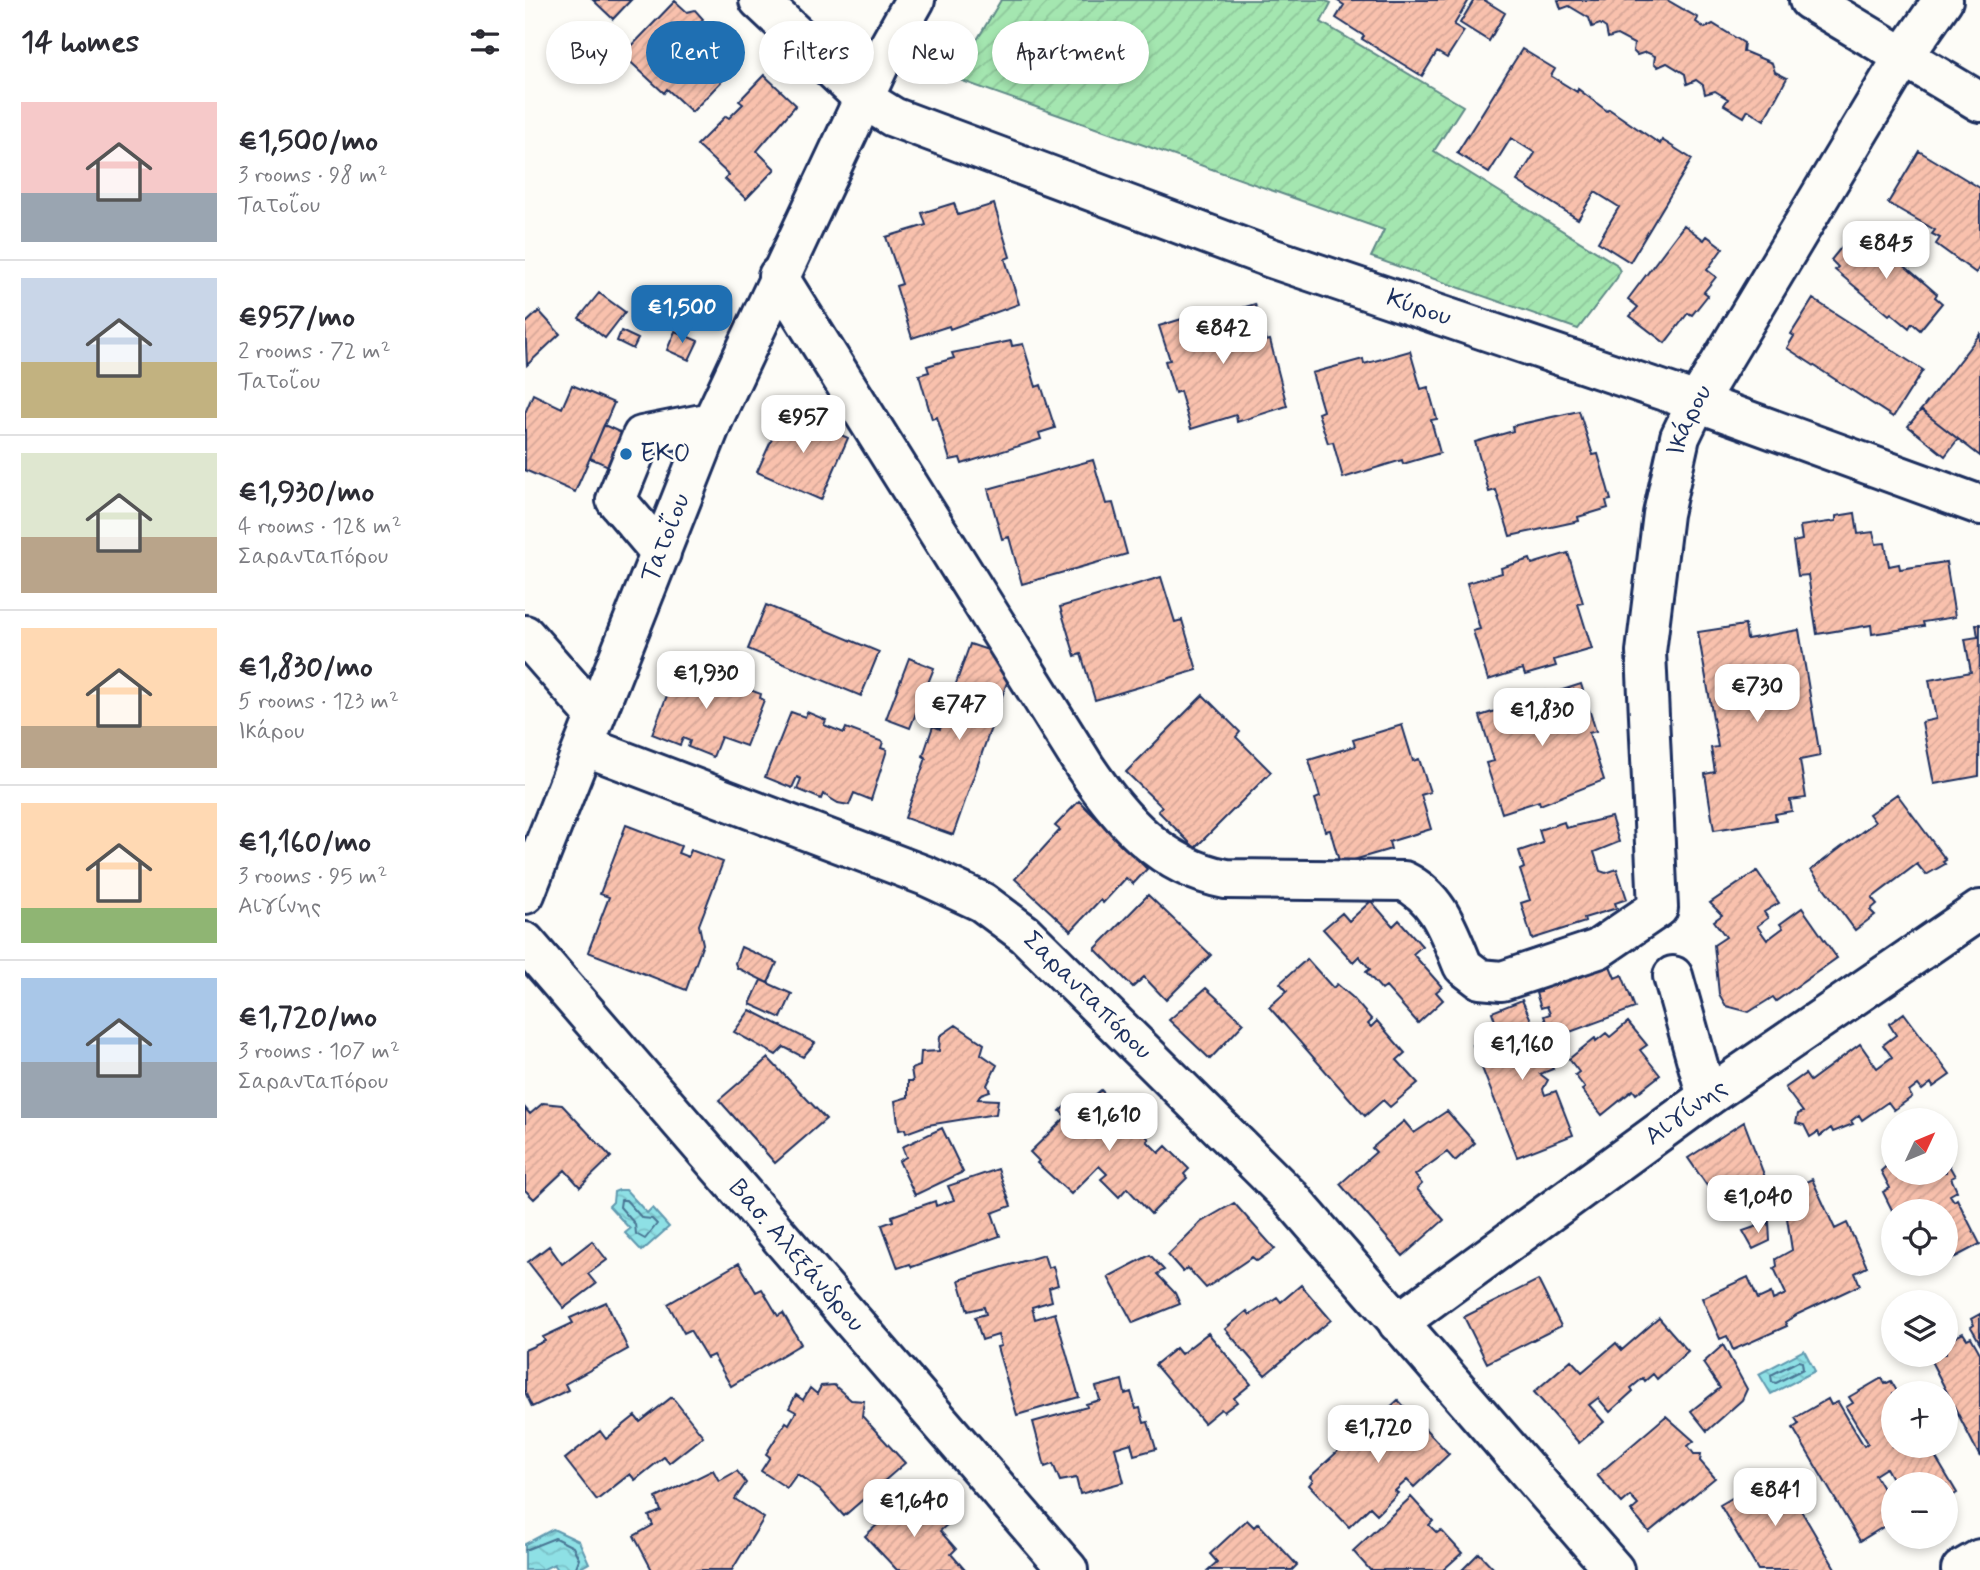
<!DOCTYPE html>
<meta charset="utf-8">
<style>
body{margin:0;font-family:Mynerve,sans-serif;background:#f2f2f3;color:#2b2b33;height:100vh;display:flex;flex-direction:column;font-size:26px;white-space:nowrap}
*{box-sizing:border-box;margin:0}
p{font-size:23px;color:#7c7c81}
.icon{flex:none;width:38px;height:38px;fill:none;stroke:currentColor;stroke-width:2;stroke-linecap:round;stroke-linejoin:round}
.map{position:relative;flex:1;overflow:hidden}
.side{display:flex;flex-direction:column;background:#fff;width:525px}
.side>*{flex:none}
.guide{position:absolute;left:21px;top:21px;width:665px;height:63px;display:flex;gap:14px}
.needle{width:46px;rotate:46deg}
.tools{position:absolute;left:1356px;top:1108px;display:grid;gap:14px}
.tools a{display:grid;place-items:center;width:77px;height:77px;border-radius:50%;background:#fff;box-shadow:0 4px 10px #0003;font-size:35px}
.price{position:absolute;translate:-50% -60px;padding:0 16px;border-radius:14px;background:#fff;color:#222;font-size:23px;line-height:46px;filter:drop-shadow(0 2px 4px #0008)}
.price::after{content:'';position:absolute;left:50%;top:42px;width:21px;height:16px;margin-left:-10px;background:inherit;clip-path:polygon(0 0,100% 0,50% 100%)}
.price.current{background:#1f6fb2;color:#fff}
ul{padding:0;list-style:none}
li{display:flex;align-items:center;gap:21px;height:175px;padding:0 21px}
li+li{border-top:2px solid #e1e1e2}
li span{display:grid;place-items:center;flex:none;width:196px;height:140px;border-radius:0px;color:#555}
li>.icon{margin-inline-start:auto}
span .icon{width:84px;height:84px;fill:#fffc;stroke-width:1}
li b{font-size:30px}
h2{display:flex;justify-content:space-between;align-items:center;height:84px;padding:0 21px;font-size:30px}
.pill{padding:0 24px;border-radius:32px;background:#fff;box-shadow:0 4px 10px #0003;font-size:24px;line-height:63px}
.pill.current{background:#1f6fb2;color:#fff}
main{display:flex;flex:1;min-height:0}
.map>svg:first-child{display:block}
</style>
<main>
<section class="side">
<h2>14 homes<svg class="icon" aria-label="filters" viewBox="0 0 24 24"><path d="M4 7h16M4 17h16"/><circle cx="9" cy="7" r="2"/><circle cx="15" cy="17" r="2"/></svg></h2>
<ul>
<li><span style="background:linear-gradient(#f6c9c9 65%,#9aa5b1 0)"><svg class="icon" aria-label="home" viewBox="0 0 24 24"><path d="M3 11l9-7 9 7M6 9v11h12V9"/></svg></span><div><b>€1,500/mo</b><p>3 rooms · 98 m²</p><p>Τατοΐου</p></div></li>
<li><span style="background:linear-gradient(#c9d6e8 60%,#c2b280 0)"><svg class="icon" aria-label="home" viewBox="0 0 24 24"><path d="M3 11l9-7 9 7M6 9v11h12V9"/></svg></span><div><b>€957/mo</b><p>2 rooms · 72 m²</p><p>Τατοΐου</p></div></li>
<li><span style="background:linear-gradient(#dfe7d0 60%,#b9a48a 0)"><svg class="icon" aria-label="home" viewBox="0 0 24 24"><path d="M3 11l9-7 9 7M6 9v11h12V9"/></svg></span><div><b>€1,930/mo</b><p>4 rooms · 128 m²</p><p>Σαρανταπόρου</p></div></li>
<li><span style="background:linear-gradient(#ffd9b3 70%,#b9a48a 0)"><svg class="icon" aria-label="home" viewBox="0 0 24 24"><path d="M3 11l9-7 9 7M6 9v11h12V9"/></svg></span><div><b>€1,830/mo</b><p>5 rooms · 123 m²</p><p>Ικάρου</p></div></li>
<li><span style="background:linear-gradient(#ffd9b3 75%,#8fb573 0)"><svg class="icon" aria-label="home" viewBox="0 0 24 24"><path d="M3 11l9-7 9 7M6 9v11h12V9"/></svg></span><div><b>€1,160/mo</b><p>3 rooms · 95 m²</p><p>Αιγίνης</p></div></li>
<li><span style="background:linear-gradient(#a9c7e8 60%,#9aa5b1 0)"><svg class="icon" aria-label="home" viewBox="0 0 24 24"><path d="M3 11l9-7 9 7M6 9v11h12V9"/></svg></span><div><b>€1,720/mo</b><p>3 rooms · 107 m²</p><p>Σαρανταπόρου</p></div></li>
</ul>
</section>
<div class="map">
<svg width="1455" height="1570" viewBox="0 0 1455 1570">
<defs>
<pattern id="garden-furrows" width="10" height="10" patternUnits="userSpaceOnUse" patternTransform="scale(1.75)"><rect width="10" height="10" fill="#a4e6b0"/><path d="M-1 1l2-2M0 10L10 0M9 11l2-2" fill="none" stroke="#8dc69a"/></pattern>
<pattern id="water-waves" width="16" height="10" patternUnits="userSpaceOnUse" patternTransform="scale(1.75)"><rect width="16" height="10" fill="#8ee0e5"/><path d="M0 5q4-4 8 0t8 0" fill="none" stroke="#7ac0c7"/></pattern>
<pattern id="building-hatch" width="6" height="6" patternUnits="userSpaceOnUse" patternTransform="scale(1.75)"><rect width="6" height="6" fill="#f9c1ad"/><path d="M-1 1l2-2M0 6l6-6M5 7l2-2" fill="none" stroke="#d5a697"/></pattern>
</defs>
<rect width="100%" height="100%" fill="#fdfcf7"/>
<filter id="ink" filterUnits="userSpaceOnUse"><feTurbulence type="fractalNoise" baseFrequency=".0143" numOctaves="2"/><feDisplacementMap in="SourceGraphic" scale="14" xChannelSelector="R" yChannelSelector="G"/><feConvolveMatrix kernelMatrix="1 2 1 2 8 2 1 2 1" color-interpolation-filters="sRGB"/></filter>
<g filter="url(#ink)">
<path fill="url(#garden-furrows)" stroke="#608a87" stroke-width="2" d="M476,0h323l7,3 -10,19 142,84 -29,45 182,113 4,7 -3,7 -39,51 -207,-72 13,-27 -430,-152z"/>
<path fill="url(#water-waves)" stroke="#6099af" stroke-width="2" d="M94,1190h7l21,23 5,-5 17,19 -27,24 -17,-18 5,-4 -21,-23 4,-4 1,-10z
M1279,1350l11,21 -44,23 -12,-20z
M28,1529l26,12 10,22 -12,7h-19l-4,-6 -12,6h-17v-26z"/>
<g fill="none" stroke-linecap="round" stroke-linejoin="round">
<path stroke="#497694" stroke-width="2" d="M96,1200h5l16,18 10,1 5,5 -12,15 -9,-5 -1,-10 -15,-17z
M1273,1361l4,1 1,7 -27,14 -4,-1 -1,-7z
M0,1550l30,-12 18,9 6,12 -4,11"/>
</g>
<path fill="url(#building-hatch)" stroke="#1b2f5e" stroke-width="2" d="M68,0h38l-18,19z
M811,0h133l-15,25 10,6 -17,27 -10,-6 -15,24 -60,-37 2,-3 -28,-18 8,-13z
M949,0h10l21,13 -16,28 -29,-18z
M1033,0h109l31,18 -2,4 9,6 8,-4 31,19 -1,8 29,12 3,9 12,6 -23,42 -16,-10 -4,7 -20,-12 4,-6 -13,-8 -10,3 -2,-9 -7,-5 -9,4 -2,-10 -18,-11 -9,4 -4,-4 1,-7 -9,-4 -9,3 -4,-4 1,-7 -17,-9 -9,3 -2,-10 -6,-4 -8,3 -3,-9 -20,-12 -8,3z
M150,1l12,11 8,-2 8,9 -5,6 10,10 3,-3 30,29 -49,51 -25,-23 -3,4 -41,-38z
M997,49l33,20 -4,7 26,16 1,-3 29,22 2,-2 51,35 2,-4 30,19 -62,103 -32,-20 21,-35 -24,-15 -17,27 -61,-38 18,-28 -24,-15 -22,35 -32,-20z
M239,75l32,30 -39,46 18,18 -29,30 -21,-20 4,-4 -32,-30 29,-29 3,2 14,-14 -4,-3z
M1394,151l61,37v78l-4,7 -40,-29 4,-6 -8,-4 3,-4 -47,-27z
M429,203l4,12 36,-11 16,53 -5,2 14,45 -69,25 -1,-3 -37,12 -16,-52 6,-2 -16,-47 40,-12 -4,-12z
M1159,225l20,15 3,-4 16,12 -16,22 9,7 -12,15 4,3 -16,20 -4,-2 -23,30 -35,-27 8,-9 -10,-8z
M1328,233l8,6 4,-4 19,13 53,46 -2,3 7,6 -22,27 -8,-7 -3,5 -18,-15 -2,2 -54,-45 3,-3 -7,-7z
M74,293l26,19 -20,26 -26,-20z
M1288,299l110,71 -30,47 -106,-69 7,-12 -3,-2z
M730,304l11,37 4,-1 17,66 -50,16 -1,-7 -45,14 -11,-38 -5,2 -10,-32 5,-1 -11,-34 49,-15 2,7z
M14,311l21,23 -33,31 -2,-41z
M96,331l17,8 -5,10 -16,-8z
M150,331l23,10 -9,19 -22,-10z
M1455,334v122l-59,-46z
M486,341l1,5 11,-2 13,43 5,-2 14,43 -16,5 2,6 -79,25 -2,-6 -10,2 -13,-43 -5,2 -13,-44 10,-3 -2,-6 27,-8 -2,-5z
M885,351l11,38 7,-2 9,32 -6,1 9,33 -37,11 -1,-4 -59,18 -10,-36 -5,1 -10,-30 5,-2 -11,-38 51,-14 1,5z
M47,385l42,18 -39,89 -50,-22v-57l8,-19 29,14z
M260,410l63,28 -27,62 -64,-28z
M1396,410l37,29 -13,17 -37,-30z
M1054,411l14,44 5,-1 13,46 -5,1 2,7 -30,9 1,4 -69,15 -14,-46 -7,2 -14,-50 38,-11 -1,-5z
M79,425l53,24 -14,32 -53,-23z
M568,460l13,44 7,-1 14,51 -105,30 -13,-47 -7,2 -14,-50z
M1330,513l3,21 15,-2 3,12 9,-1 4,23 10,-2 1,5 46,-7 9,55 -32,5 1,4 -52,8 -1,-9 -54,9 -9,-59 -10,1 -5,-34 9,-2 -2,-14 36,-5v-5z
M1043,553l15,50 -5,1 14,45 -38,11 2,6 -31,9 -2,-6 -35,11 -15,-49 7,-2 -13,-46 35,-10 -1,-5 29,-9 2,5z
M636,577l14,45 7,-2 15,50 -102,30 -14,-46 -6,2 -15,-49z
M241,605l113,47 -18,44 -113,-47z
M1451,624h4l-1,152 -45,8 -12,-62 14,-3 -7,-39 42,-8 -6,-33 13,-2z
M1220,625l2,14 52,-9 21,126 -20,4 6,38 -16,2 2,11 -17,3 1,6 -62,10 -9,-56 10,-2 -4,-24 7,-1 -20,-115z
M445,644l33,11 -5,12 13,4 -58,164 -48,-17 21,-60 -3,-2 10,-30 7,3z
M384,658l25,10 -24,60 -24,-9z
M155,662l38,15 -2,4 28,11 1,-4 16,6 -1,4 4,2 -18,46 -25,-9 -8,20 -25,-10 2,-6 -7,-3 -3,7 -28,-11z
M1056,684l15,47 -7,2 15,47 -64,25 -1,-4 -37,12 -16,-50 8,-2 -14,-45 37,-12 -1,-4 29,-9 2,4z
M678,695l37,37 -4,5 35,35 -76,76 -37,-37 4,-4 -36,-35z
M266,712l14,5 2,-5 19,8 -2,5 20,8 2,-5 37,14 -2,6 6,2 -16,50 -17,-7 -5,12 -11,-2 -15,-9 -2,5 -24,-10 4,-10 -4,-2 -5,11 -27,-11z
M877,725l11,36 6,-2 11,33 -9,3 10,34 -42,13 2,7 -51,15 -10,-34 -5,1 -10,-32 5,-2 -11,-37 46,-14 -2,-6z
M1372,794l49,66 -3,2 2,2 -19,11 -9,-11 -45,34 5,6 -7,6 5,5 -20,15 -44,-60 64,-48 -6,-8z
M554,801l68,68 -14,15 -7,-6 -23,25 -3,-3 -29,31 -56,-52 45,-49 -5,-4z
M1086,817l8,25 -25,10 6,19 6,2 11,-4 10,30 -12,4 2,5 -33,10 1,4 -53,17 -11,-36 9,-3 -10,-30 4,-2 -5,-17 24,-8 -4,-13 25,-8 2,6z
M101,825l55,21 -3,7 10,4 3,-7 32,12 -24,63 4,19 -17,46 -98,-38 21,-55 -9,-3z
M1232,871l22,32 -15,9 4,6 -11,8 10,14 16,-12 -3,-4 22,-16 35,50 -61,43 -3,-4 -24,15 -23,-6 -7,-12 -5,-49 12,-8 -12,-16 8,-6 -12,-12z
M623,895l63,60 -45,45 -22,-23 -11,10 -38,-38z
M846,901l22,25 6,-6 23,26 -9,8 29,33 -6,5 7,8 -25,23 -32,-36 -4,3 -16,-18 4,-3 -11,-13 -6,6 -30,-33 19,-16 7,8z
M216,947l36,16 -9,20 -31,-15 -2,-5z
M782,959l26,29 4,-4 15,13 20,23 -4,4 3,3 6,-6 28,32 -8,7 21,23 -28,24 -7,-7 -18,16 -96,-109 18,-16 -7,-8z
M1083,961l7,17 7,-3 13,33 -76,28 -3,-6 -6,2 -6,-16 6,-2 -3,-8 -6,2 -5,-15 5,-1 -2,-6z
M236,980l31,14 -11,24 -31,-14z
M681,988l38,35 -34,36 -41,-39z
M997,1000l31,69 -13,5 8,6 -5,9 2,6 11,-4 17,44 -56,22 -44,-112 27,-10 -8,-23z
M225,1010l65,33 -12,14 -19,-10 -8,8 -42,-23z
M1379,1013l46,62 -17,12 -2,-4 -9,7 -4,-5 -9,7 3,5 -18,13 -6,-8 -26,18 -3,-5 -8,6 2,3 -20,8 -2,-4 -11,8 -2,-4 -8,5 -6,-12 -8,-2 2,-9 5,-2 -18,-24 20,-14 5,7 50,-37 17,24 15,-11 -9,-12 13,-10 -7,-11z
M1103,1022l19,23 -7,5 20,25 -24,19 -3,-4 -31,25 -20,-25 3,-2 -10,-13 4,-3 -10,-13 26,-21 1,3 10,-8 4,4z
M431,1025l28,19 -3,10 16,11 -10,20 3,6 -9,3 -3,5 20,1 -2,14 -68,11 -22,8 -1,-4 -6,1 -4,-29 13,-4v-16h5l-2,-12 9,-3 1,-14 18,-1 1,-15z
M243,1058l58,61 -51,44 -56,-63z
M576,1090l27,28 4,-4 16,16 -4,4 5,5 -2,2 12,12 7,-7 23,23 -5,5 3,4 -36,36 -24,-26 -8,9 -18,-18 6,-5 -8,-8 -28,28 -34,-31 2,-2 -9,-9 36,-35 -6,-6 15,-14 8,8z
M18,1103l19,2 49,52 -31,30 -15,-17 -31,29 -9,-9v-82l5,6z
M922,1111l28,32 -20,18 -8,-9 -32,23 7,9 -5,5 27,31 -41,36 -63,-72 36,-32 -4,-4 32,-27 10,12z
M1219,1122l22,58 -41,32 -37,-54z
M417,1128l21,44 -48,23 -16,-34 7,-4 -4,-10z
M1368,1160v12h53v-12l9,16 -4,2 6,13 -7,4 4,6 3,-2 23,45 -34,18v-51l-53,1 -10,-20 7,-4 -9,-17z
M473,1169l13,37 -19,7 8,23 -88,31 -2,-3 -12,4 -16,-43 11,-4 -1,-5 43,-15 1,5 18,-6 -6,-14z
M1287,1179l23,50 12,-6 20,44 -12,6 5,12 -62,29 -13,8 2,4 -54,24 -6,-14 -7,3 -18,-41 46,-21 10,22 13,-6 2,7 13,-6 -12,-26 3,-2 -1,-7 16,-9 -5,-32 4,-1 -4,-10 6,-3 -6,-13z
M1241,1180l3,42 -6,3 -5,-14 -17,-14z
M709,1203l41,46 -18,12 -5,-4 -46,31 -18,-20 -5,4 -15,-17 33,-33z
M1244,1222l1,19 -17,8 -10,-18z
M67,1241l15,19 -19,14 8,10 -32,24 -36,-46 21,-16 13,18z
M519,1255l4,13 5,-2 5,19 -9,3 3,13 -20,6 3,12 20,-6 24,84 -62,18 -20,-68 4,-1 -3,-11 -16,5 -7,-23 11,-3 -2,-7 -16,4 -9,-31z
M625,1255l14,15 -7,4 18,19 5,11 -47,19 -25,-46z
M214,1263l17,29 6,-3 16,27 5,-3 18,31 -70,42 -18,-31 -6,3 -17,-28 -6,3 -16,-29z
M1013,1280l23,46 -74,37 -23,-46z
M776,1285l30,35 -66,55 -40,-46 22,-18 3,4 27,-18 4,5z
M81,1302l22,47 -63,35 3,6 -36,17 -7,-15v-42l20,-9 -2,-4 30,-14 -3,-5z
M1455,1314v29l-9,-16 3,-2 -3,-6z
M1134,1318l29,33 -31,28 -4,-5 -8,7 -2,-3 -12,10 2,3 -23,21 -12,-14 -9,7 15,17 -25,21 -45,-51 37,-32 11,12 34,-29 6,7z
M683,1333l43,51 -17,14 3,4 -13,10 -3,-3 -17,14 -49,-58 21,-17 5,6z
M1438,1333l4,6 4,-2 9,16v104l-50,-98 4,-5h12v-12z
M1198,1345l24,44 -5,11 -35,31 -16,-20 29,-23 -17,-25z
M1357,1378l3,6 6,-3 7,12h-5v53h36l28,47 -11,7v-16h-51l-9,-16 -11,7 18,31v15l-33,20 -67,-113 6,-4 -4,-6 33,-19 3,6 7,-3 26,44 4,-3 -22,-36 7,-4 -4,-6z
M597,1380l3,14 6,-2 5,17 4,-1 4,15 4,-1 8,27 -22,6 -3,-12 -16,5 9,34 -44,12 -4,-16 -16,3 -7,-17 -8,3 -12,-45 54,-15 -1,-3 14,-4 -4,-13z
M309,1385l17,15 13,1 -2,15 43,47 -61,53 -24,-26 -23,-16 -10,14 -26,-17 9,-14 -4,-3 20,-32 3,2 7,-12 -7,-4 7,-13 7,5 7,-12 7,6 4,-8z
M147,1397l31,39 -34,27 -5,-6 -29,23 -5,-6 -33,26 -32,-41 35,-28 6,8 29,-23 5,6z
M873,1400l51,54 -35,33 -7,-7 -12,11 3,2 -21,21 -7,-7 -21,20 -40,-42 4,-5 -3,-3 39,-36 3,3 32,-35 2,2z
M1141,1416l28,25 -6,5 6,8h7l-1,7 15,17 -66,54 -18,-21 7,-6 -8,-9 -8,7 -25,-28z
M188,1470l6,11 18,-10 9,12 -11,16 29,19 -32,52h-80l-18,-34 19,-11 -4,-9 12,-5 -5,-13z
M1253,1471l58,99h-78l-38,-65z
M382,1497l15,15 9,-7 18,18 -9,8 16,18 -5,5 14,16h-68l-32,-34z
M886,1497l22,24 -4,4 8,8 4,-3 21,23 -19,17h-73l-17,-19z
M722,1520l7,7 4,-4 39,42 -5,5h-84l9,-8 -7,-8z
M954,1553l16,17h-33z"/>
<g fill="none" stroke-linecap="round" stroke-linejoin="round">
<defs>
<g id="minor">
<path id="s1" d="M234,0l105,99 29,18 378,141 426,144 283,103"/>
<path id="s2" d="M253,276l307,491c35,52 76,100 141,112l178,2c35,17 45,52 59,85l17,13 22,2 96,-32 60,-41 -12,-256 17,-138 17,-77 17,-35 207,-346 39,-56"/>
<path d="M136,553l-45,-53 26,-64 70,-14"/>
<path d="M0,635l70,80"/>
<path id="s3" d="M59,746l342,130 56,26 43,32 265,263 324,373"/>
<path id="s4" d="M0,942l543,628"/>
<path d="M1148,976l34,121"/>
<path id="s5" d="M873,1323l309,-226 273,-187"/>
<path d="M1436,1570l19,-11"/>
</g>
<g id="major">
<path d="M1284,0l171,102"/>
<path id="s6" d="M0,894l187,-472 173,-369 30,-53"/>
</g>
</defs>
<use href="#minor" stroke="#1b2f5e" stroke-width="44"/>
<use href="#major" stroke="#1b2f5e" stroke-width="44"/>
<use href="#minor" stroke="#fdfcf7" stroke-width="38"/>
<use href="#major" stroke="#fdfcf7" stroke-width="38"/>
</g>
</g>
<circle fill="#1f6fb2" stroke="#fdfcf7" stroke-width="2.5" cx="101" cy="454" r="7"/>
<g text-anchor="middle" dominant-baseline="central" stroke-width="5" stroke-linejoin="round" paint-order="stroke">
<g font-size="26" fill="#1b2f5e" stroke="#fdfcf7">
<text stroke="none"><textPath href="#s1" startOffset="738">Κύρου</textPath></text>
<text stroke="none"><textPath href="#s2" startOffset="1759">Ικάρου</textPath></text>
<text stroke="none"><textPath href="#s6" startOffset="383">Τατοΐου</textPath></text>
<text stroke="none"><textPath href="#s3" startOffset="569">Σαρανταπόρου</textPath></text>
<text stroke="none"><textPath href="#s5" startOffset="357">Αιγίνης</textPath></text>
<text stroke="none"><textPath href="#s4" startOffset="415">Βασ. Αλεξάνδρου</textPath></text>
</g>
<g font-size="26" fill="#1b2f5e" stroke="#fdfcf7" text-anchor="start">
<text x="115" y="454">EKO</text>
</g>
</g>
</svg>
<div class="tools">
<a><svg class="needle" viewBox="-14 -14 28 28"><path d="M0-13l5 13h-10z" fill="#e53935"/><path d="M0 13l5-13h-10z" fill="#7c7c81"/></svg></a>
<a><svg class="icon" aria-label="locate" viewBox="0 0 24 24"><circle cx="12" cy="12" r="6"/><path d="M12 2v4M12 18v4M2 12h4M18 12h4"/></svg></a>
<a><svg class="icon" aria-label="layers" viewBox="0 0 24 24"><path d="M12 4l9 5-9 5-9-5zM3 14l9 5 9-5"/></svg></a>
<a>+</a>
<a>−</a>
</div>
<b class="price" style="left:1361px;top:281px">€845</b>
<b class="price current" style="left:157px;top:345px">€1,500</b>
<b class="price" style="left:698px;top:366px">€842</b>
<b class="price" style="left:278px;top:455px">€957</b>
<b class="price" style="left:181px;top:711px">€1,930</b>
<b class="price" style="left:1232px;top:724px">€730</b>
<b class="price" style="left:434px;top:742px">€747</b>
<b class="price" style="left:1017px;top:748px">€1,830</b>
<b class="price" style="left:997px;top:1082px">€1,160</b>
<b class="price" style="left:584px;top:1153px">€1,610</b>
<b class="price" style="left:1233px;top:1235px">€1,040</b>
<b class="price" style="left:853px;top:1465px">€1,720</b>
<b class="price" style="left:1250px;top:1528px">€841</b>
<b class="price" style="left:389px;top:1539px">€1,640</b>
<div class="guide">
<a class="pill">Buy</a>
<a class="pill current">Rent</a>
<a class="pill">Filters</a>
<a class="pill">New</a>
<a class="pill">Apartment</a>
</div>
</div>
</main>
